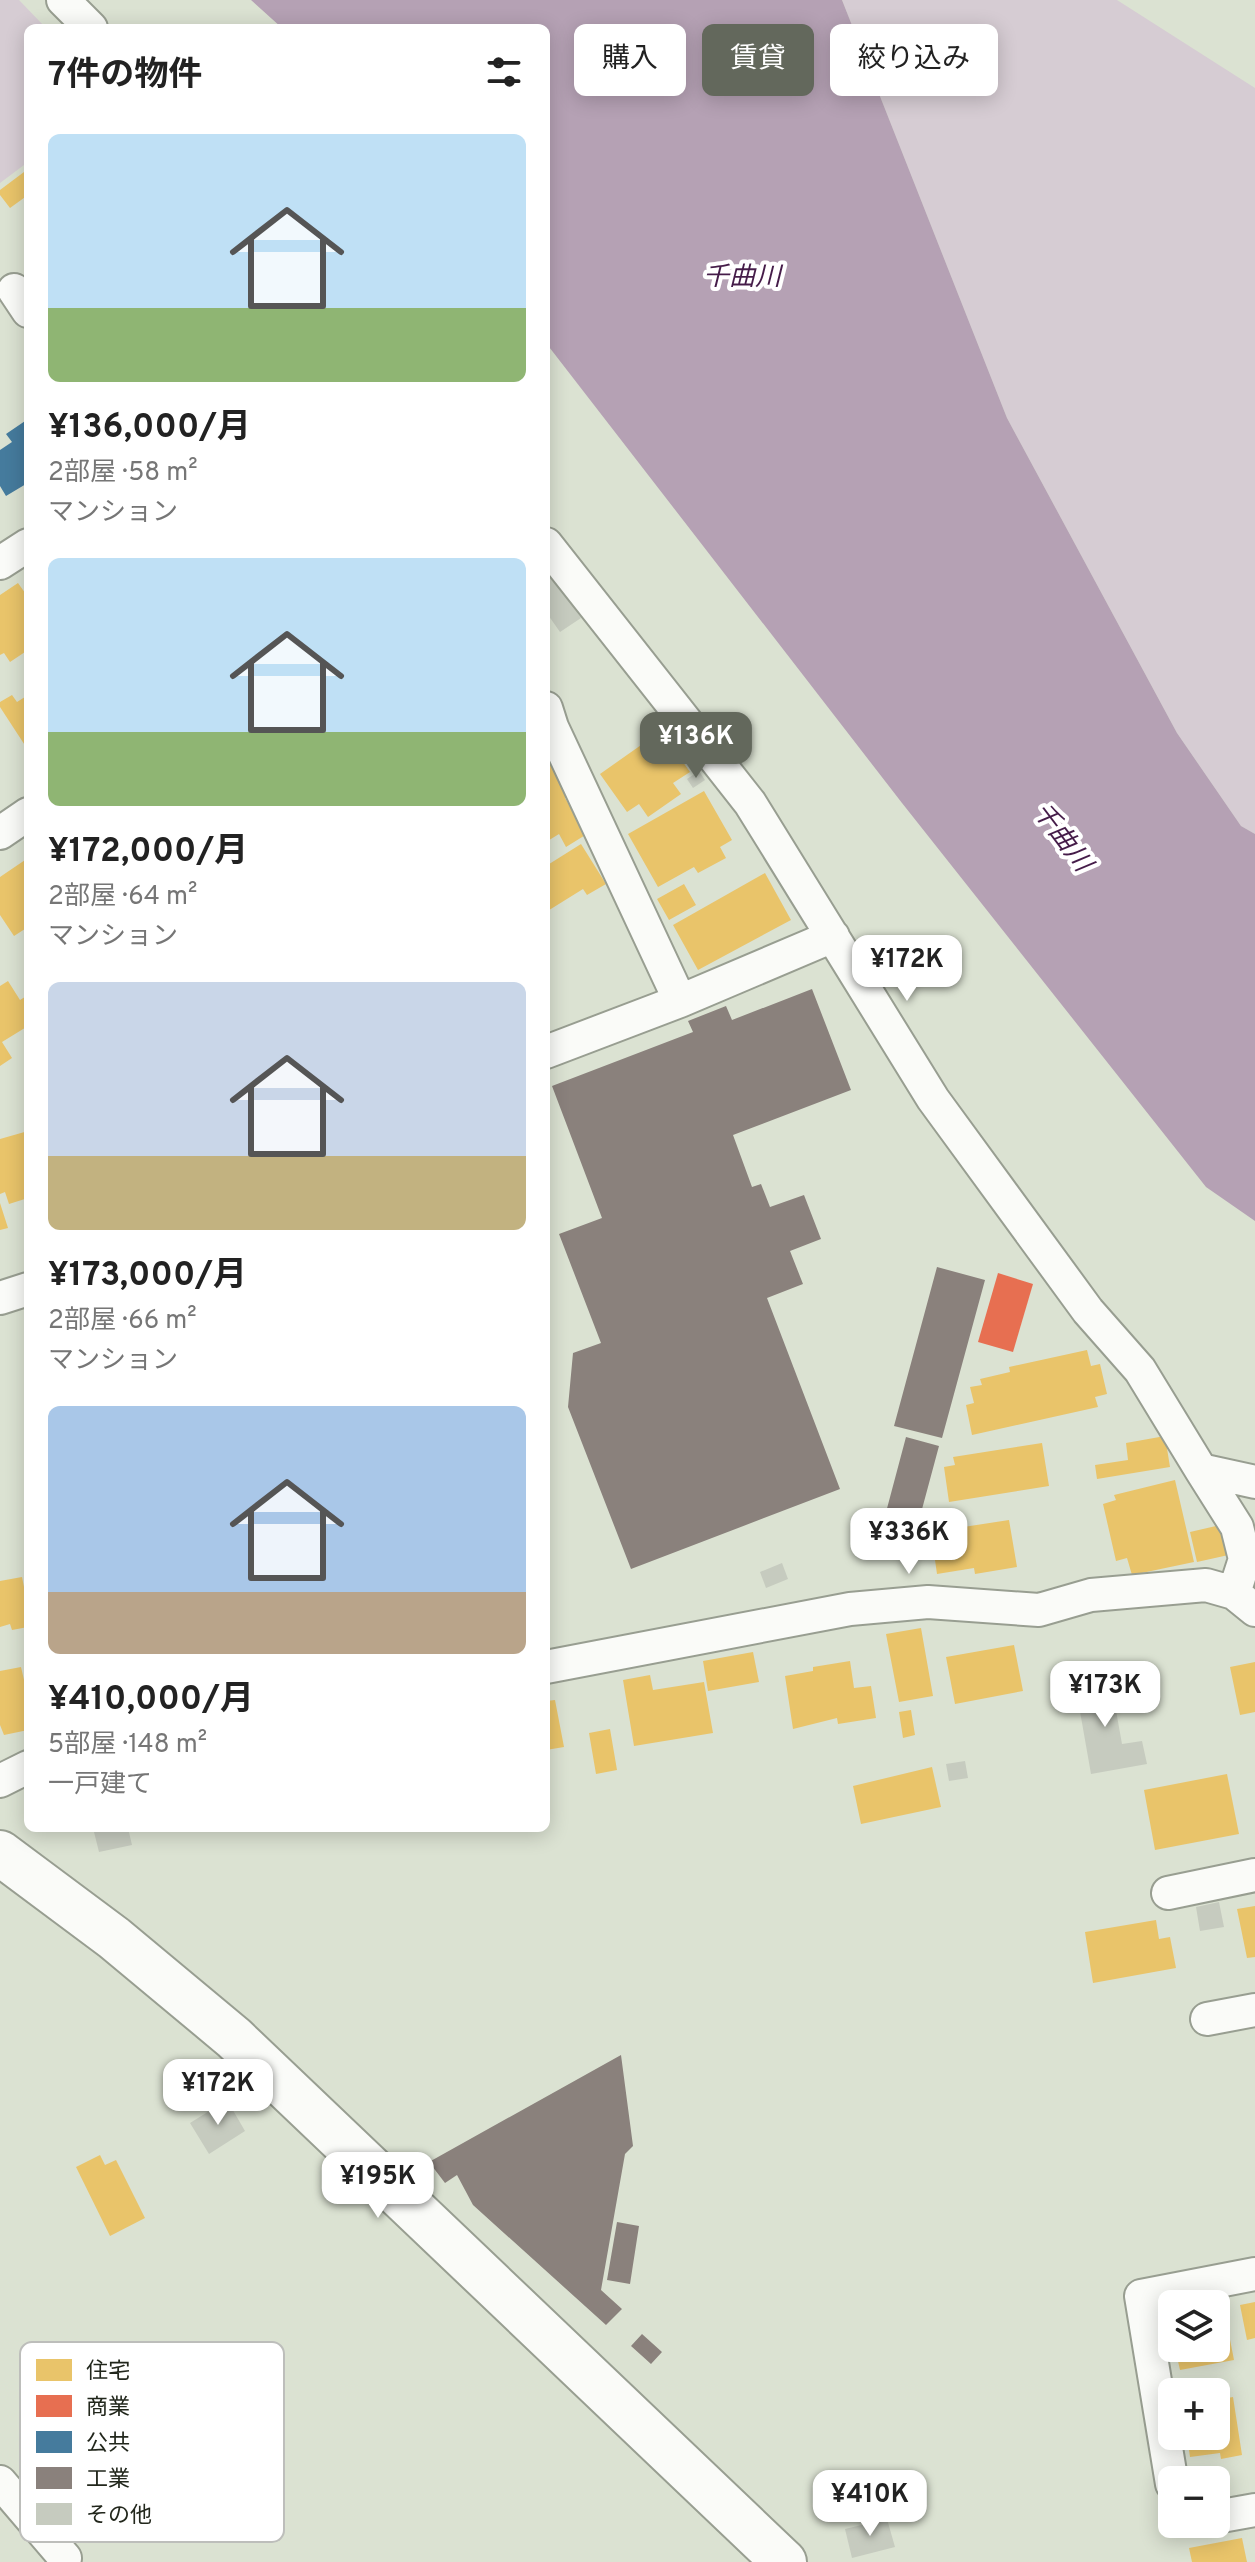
<!DOCTYPE html>
<html lang="ja">
<meta charset="utf-8">
<style>
body{margin:0;font-family:Overpass,"Noto Sans JP",sans-serif;background:#f2f2f2;color:#222;height:100vh;display:flex;flex-direction:column;font-size:30px;white-space:nowrap}
*{box-sizing:border-box;margin:0}
p{font-size:26px;color:#767676}
.icon{flex:none;width:44px;height:44px;fill:none;stroke:currentColor;stroke-width:2;stroke-linecap:round;stroke-linejoin:round}
.map{position:relative;flex:1;overflow:hidden}
.side{position:absolute;left:24px;top:24px;width:526px;height:1808px;display:flex;flex-direction:column;background:#fff;border-radius:12px;box-shadow:0 4px 20px #0003}
.side>*{flex:none}
.top-card{position:absolute;left:574px;top:24px;width:560px;height:72px;display:flex;gap:16px}
.buttons{position:absolute;left:1158px;top:2290px;display:grid;gap:16px}
.buttons a{display:grid;place-items:center;width:72px;height:72px;border-radius:12px;background:#fff;box-shadow:0 4px 20px #0003;font-size:40px}
.price{position:absolute;translate:-50% -68px;padding:0 18px;border-radius:16px;background:#fff;color:#222;font-size:26px;line-height:52px;filter:drop-shadow(0 2px 4px #0008)}
.price::after{content:'';position:absolute;left:50%;top:48px;width:24px;height:18px;margin-left:-12px;background:inherit;clip-path:polygon(0 0,100% 0,50% 100%)}
.price.active{background:#63685c;color:#fff}
ul{padding:0;list-style:none}
li{display:grid;align-content:center;gap:16px;height:424px;padding:0 24px}
li span{display:grid;place-items:center;height:248px;border-radius:12px;color:#555}
li>.icon{margin-inline-start:auto}
span .icon{width:144px;height:144px;fill:#fffc;stroke-width:1}
li b{font-size:34px}
h2{display:flex;justify-content:space-between;align-items:center;height:96px;padding:0 24px;font-size:34px}
.chip{padding:0 28px;border-radius:12px;background:#fff;box-shadow:0 4px 20px #0003;font-size:28px;line-height:72px}
.chip.active{background:#63685c;color:#fff}
.map>svg:first-child{display:block}
</style>
<div class="map">
<svg width="1255" height="2562" viewBox="0 0 1255 2562">
<rect width="100%" height="100%" fill="#dbe2d2"/>
<path fill="#d6ccd3" d="M0,0h19l27,28h-18v134l-28,21z
M842,0h275l138,88v746l-14,-8 -64,-93 -170,-315z"/>
<path fill="#b5a1b4" d="M251,0h591l165,418 170,315 64,93 14,8v387l-49,-34 -304,-384 -356,-460v-315h-264z"/>
<path fill="#e9c46a" d="M28,169v26l-18,13 -10,-13v-5z
M18,583l10,14v38l-3,2 3,13 -18,12 -6,-9 -4,2v-60z
M12,695l5,7 11,-7v55l-28,-43v-5z
M661,731l29,41 -17,11 8,11 -33,23 -9,-13 -12,8 -27,-38z
M550,759l22,34 -7,5 22,36 -21,13 -7,-13 -13,8v-80z
M704,791l28,49 -12,7 6,11 -28,15 -4,-6 -36,20 -30,-53z
M581,844l25,40 -19,11 -4,-6 -37,23v-46z
M28,858v69l-14,9 -14,-21v-38z
M765,873l26,47 -93,50 -25,-45z
M684,884l12,21 -27,15 -12,-21z
M8,981l12,19 8,-5v31l-26,16 10,16 -12,8v-80z
M28,1131v67l-19,6 -4,-12 -5,2v-55z
M0,1203l8,25 -8,2z
M1087,1350l4,16 9,-2 7,30 -12,3 3,10 -126,28 -6,-30 8,-2 -4,-16 12,-2 -2,-6 30,-7 -1,-5z
M1165,1436l5,31 -73,12 -2,-14 33,-5 -2,-17z
M1042,1443l7,43 -100,16 -5,-35 11,-2 -2,-8z
M1175,1480l19,82 -62,13 -5,-17 -11,3 -13,-57 13,-4 -2,-5z
M1009,1520l8,47 -42,7 -1,-6 -37,6 -6,-42z
M1216,1526l17,28 -36,8 -7,-30z
M22,1577l6,30v20l-16,3 -2,-6 -10,3v-46z
M921,1628l12,68 -34,6 -13,-68z
M1014,1645l9,46 -68,13 -9,-47z
M753,1652l6,30 -51,9 -5,-30z
M850,1661l4,27 17,-2 5,32 -38,6 -1,-6 -44,11 -8,-53 28,-5v-4z
M1255,1662v50l-15,3 -10,-48z
M21,1667l7,30v33l-24,5 -4,-10v-54z
M650,1675l3,15 51,-8 9,51 -79,13 -11,-66z
M555,1700l9,47 -18,3v-49z
M911,1710l4,25 -12,3 -4,-26z
M610,1729l7,41 -21,4 -7,-41z
M932,1767l9,40 -80,17 -8,-38z
M1227,1774l12,60 -84,16 -11,-60z
M1255,1906v51l-8,1 -10,-49z
M1156,1920l3,19 11,-2 6,31 -83,15 -8,-51z
M100,2155l5,10 11,-5 29,58 -35,18 -34,-69z
M1255,2302v36l-8,2 -7,-35z
M1226,2319l8,41 -54,10 -5,-22h41v-27z
M1233,2397l9,58 -21,4 -1,-6 -30,4 -3,-21h29v-36z
M1242,2538l5,24h-55l-3,-14z"/>
<path fill="#e76f51" d="M998,1273l35,11 -20,68 -35,-10z"/>
<path fill="#457b9d" d="M28,419v68l-2,-3 -20,12 -6,-10v-36l12,-8 -6,-8z"/>
<path fill="#8a817c" d="M812,989l39,101 -118,45 19,52 9,-3 9,23 34,-12 17,44 -31,12 13,33 -36,14 73,191 -209,80 -63,-162 5,-54 28,-10 -42,-109 43,-16 -50,-132 141,-54 -5,-11 38,-15 6,14z
M937,1267l48,13 -43,158 -48,-12z
M906,1437l33,9 -25,93 -33,-8z
M621,2055l12,91 -8,8 -24,136 21,19 -16,16 -133,-120 -16,-30 -12,8 -16,-21z
M617,2222l22,4 -9,58 -23,-4z
M642,2334l20,18 -11,12 -20,-18z"/>
<path fill="#c6cbbf" d="M546,567l35,51 -21,14 -14,-20z
M699,771l6,9 -12,8 -6,-9z
M782,1563l6,16 -22,9 -6,-16z
M1110,1677l12,67 20,-3 5,23 -56,10 -16,-91z
M965,1761l3,17 -19,3 -3,-17z
M93,1828h35l4,17 -33,7z
M1219,1902l5,25 -24,4 -4,-24z
M227,2100l18,31 -36,23 -19,-31z
M887,2519l8,28 -43,11 -7,-29z"/>
<g fill="none" stroke-linecap="round" stroke-linejoin="round">
<defs>
<path id="street" d="M63,0l28,28
M14,290l14,21
M546,544l204,259 183,296 155,212 52,59 61,100 54,12
M0,563l28,-18
M546,708l6,19 128,274 153,-65
M0,833l28,-19
M546,1052l134,-51
M0,1298l28,-9
M1201,1470l36,57 8,32 -11,34
M546,1667l304,-58 78,-7 111,8 52,-15 115,-10 28,8 21,17
M0,1781l28,-14
M1168,1893l87,-18
M1207,2019l48,-9
M0,2482l65,76
M1172,2484l-31,-188 114,-22
M1216,2517l39,-7"/>
<path id="secondary" d="M0,1853l114,85 120,100 550,524"/>
</defs>
<use href="#street" stroke="#989e91" stroke-width="36"/>
<use href="#secondary" stroke="#989e91" stroke-width="48"/>
<use href="#street" stroke="#fafbf8" stroke-width="32"/>
<use href="#secondary" stroke="#fafbf8" stroke-width="44"/>
</g>
<g text-anchor="middle" dominant-baseline="central" stroke-width="8" stroke-linejoin="round" paint-order="stroke">
<g font-size="26" font-style="italic" fill="#451c49" stroke="#fff">
<text x="742" y="278">千曲川</text>
<text transform="translate(1061 838) rotate(53)">千曲川</text>
</g>
</g>
<rect x="20" y="2342" width="264" height="200" rx="12" fill="#fff" stroke="#bdbebb" stroke-width="2"/>
<rect x="36" y="2359" width="36" height="22" fill="#e9c46a"/>
<rect x="36" y="2395" width="36" height="22" fill="#e76f51"/>
<rect x="36" y="2431" width="36" height="22" fill="#457b9d"/>
<rect x="36" y="2467" width="36" height="22" fill="#8a817c"/>
<rect x="36" y="2503" width="36" height="22" fill="#c6cbbf"/>
<g font-size="22" fill="#22271c">
<text x="86" y="2378">住宅</text>
<text x="86" y="2414">商業</text>
<text x="86" y="2450">公共</text>
<text x="86" y="2486">工業</text>
<text x="86" y="2522">その他</text>
</g>
</svg>
<div class="buttons">
<a><svg class="icon" aria-label="layers" viewBox="0 0 24 24"><path d="M12 4l9 5-9 5-9-5zM3 14l9 5 9-5"/></svg></a>
<a>+</a>
<a>−</a>
</div>
<b class="price active" style="left:696px;top:780px">¥136K</b>
<b class="price" style="left:907px;top:1003px">¥172K</b>
<b class="price" style="left:909px;top:1576px">¥336K</b>
<b class="price" style="left:1105px;top:1729px">¥173K</b>
<b class="price" style="left:218px;top:2127px">¥172K</b>
<b class="price" style="left:378px;top:2220px">¥195K</b>
<b class="price" style="left:870px;top:2538px">¥410K</b>
<div class="top-card">
<a class="chip">購入</a>
<a class="chip active">賃貸</a>
<a class="chip">絞り込み</a>
</div>
<section class="side">
<h2>7件の物件<svg class="icon" aria-label="filters" viewBox="0 0 24 24"><path d="M4 7h16M4 17h16"/><circle cx="9" cy="7" r="2"/><circle cx="15" cy="17" r="2"/></svg></h2>
<ul>
<li><span style="background:linear-gradient(#bfe0f5 70%,#8fb573 0)"><svg class="icon" aria-label="home" viewBox="0 0 24 24"><path d="M3 11l9-7 9 7M6 9v11h12V9"/></svg></span><div><b>¥136,000/月</b><p>2部屋 · 58 m²</p><p>マンション</p></div></li>
<li><span style="background:linear-gradient(#bfe0f5 70%,#8fb573 0)"><svg class="icon" aria-label="home" viewBox="0 0 24 24"><path d="M3 11l9-7 9 7M6 9v11h12V9"/></svg></span><div><b>¥172,000/月</b><p>2部屋 · 64 m²</p><p>マンション</p></div></li>
<li><span style="background:linear-gradient(#c9d6e8 70%,#c2b280 0)"><svg class="icon" aria-label="home" viewBox="0 0 24 24"><path d="M3 11l9-7 9 7M6 9v11h12V9"/></svg></span><div><b>¥173,000/月</b><p>2部屋 · 66 m²</p><p>マンション</p></div></li>
<li><span style="background:linear-gradient(#a9c7e8 75%,#b9a48a 0)"><svg class="icon" aria-label="home" viewBox="0 0 24 24"><path d="M3 11l9-7 9 7M6 9v11h12V9"/></svg></span><div><b>¥410,000/月</b><p>5部屋 · 148 m²</p><p>一戸建て</p></div></li>
</ul>
</section>
</div>
